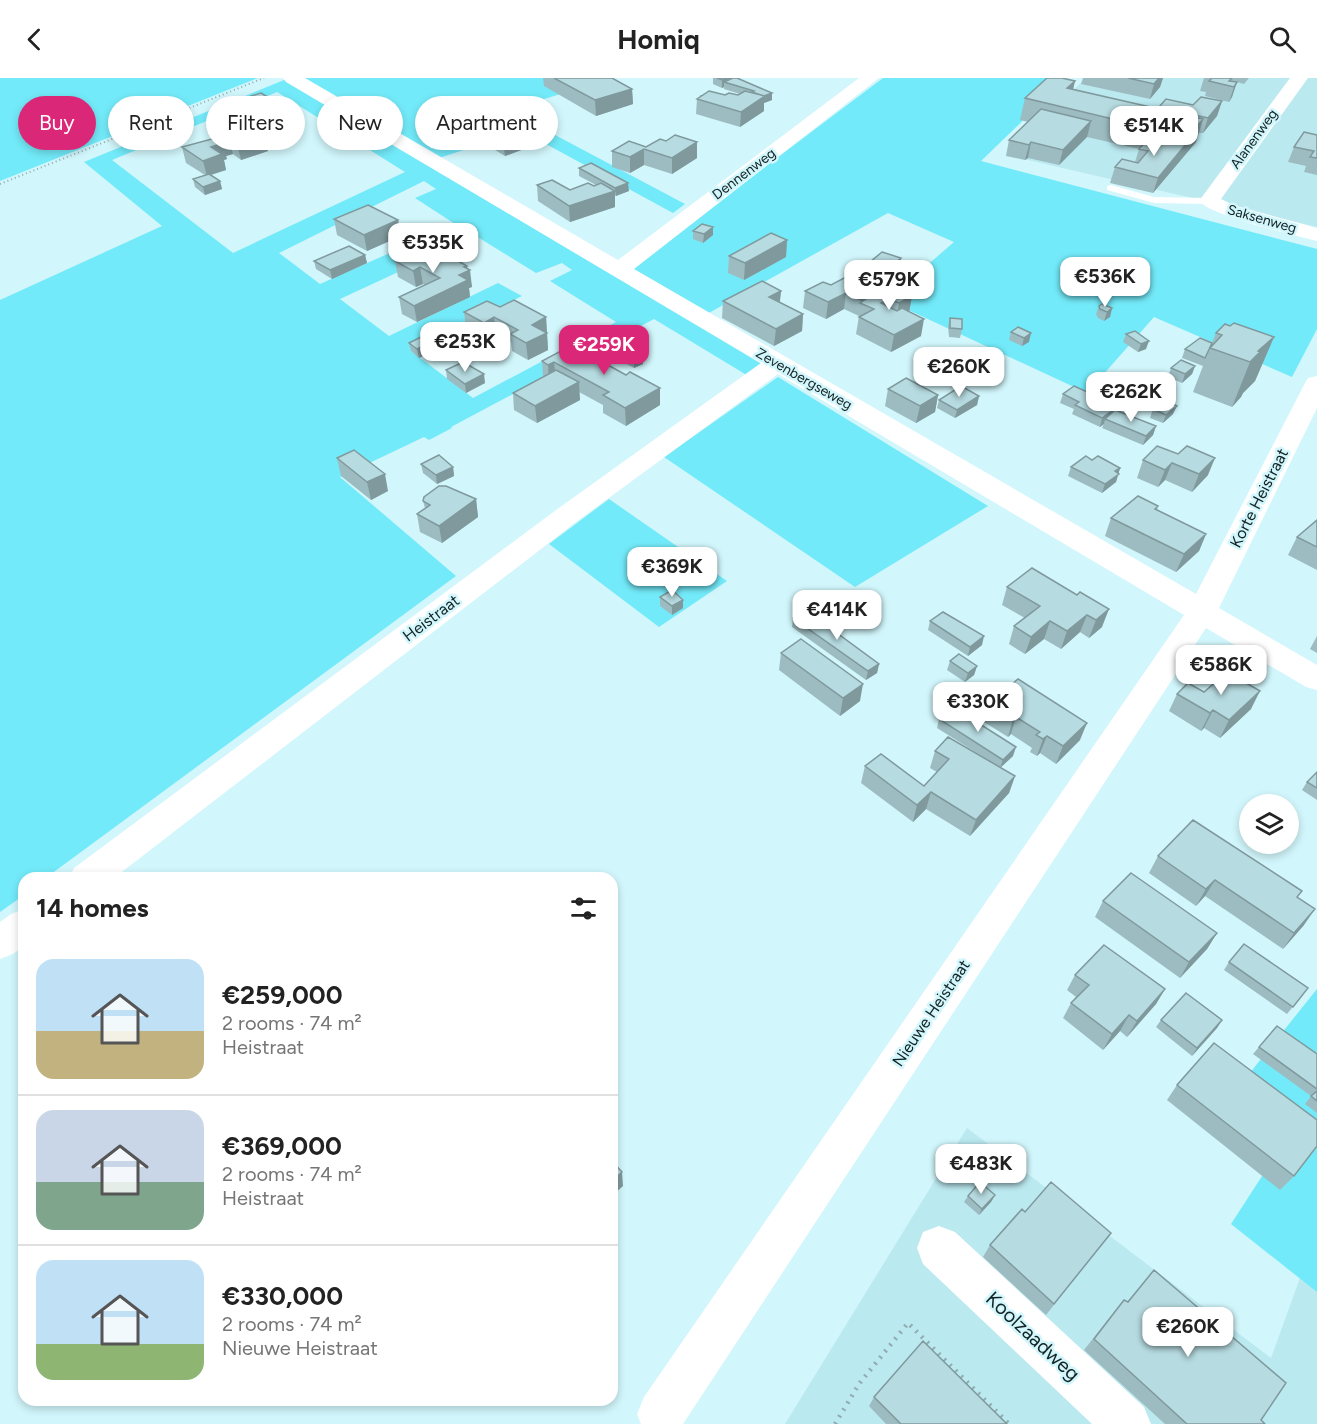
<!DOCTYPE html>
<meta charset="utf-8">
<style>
body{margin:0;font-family:Figtree,sans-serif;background:#f6f6f6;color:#222;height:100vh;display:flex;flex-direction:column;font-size:22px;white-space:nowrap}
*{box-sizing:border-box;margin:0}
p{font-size:20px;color:#767676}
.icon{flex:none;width:33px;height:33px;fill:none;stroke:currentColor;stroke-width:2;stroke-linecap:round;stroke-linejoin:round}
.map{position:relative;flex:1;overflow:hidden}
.drawer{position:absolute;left:18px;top:794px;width:600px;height:534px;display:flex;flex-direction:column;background:#fff;border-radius:18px;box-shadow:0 3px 9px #0003}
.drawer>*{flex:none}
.hud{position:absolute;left:18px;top:18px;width:600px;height:54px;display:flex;gap:12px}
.fabs{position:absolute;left:1239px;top:716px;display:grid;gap:12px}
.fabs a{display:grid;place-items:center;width:60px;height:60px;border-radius:50%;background:#fff;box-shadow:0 3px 9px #0003;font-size:30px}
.price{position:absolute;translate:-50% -51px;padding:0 14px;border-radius:12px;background:#fff;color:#222;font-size:20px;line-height:39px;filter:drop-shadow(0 2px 3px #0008)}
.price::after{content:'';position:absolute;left:50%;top:36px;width:18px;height:14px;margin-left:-9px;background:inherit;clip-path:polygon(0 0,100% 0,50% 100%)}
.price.on{background:#db2777;color:#fff}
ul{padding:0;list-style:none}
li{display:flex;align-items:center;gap:18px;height:150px;padding:0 18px}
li+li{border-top:2px solid #e0e0e0}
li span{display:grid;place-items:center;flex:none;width:168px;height:120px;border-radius:18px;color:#555}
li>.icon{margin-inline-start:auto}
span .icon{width:72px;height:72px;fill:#fffc;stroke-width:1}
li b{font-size:26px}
h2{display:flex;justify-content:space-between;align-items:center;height:72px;padding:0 18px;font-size:26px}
.pill{padding:0 21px;border-radius:27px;background:#fff;box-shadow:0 3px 9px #0003;font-size:21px;line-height:54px}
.pill.on{background:#db2777;color:#fff}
header{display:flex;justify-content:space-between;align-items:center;height:78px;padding:0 18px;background:#fff;font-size:27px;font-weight:700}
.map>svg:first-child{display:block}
</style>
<header><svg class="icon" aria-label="back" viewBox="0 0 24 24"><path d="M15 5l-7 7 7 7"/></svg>Homiq<svg class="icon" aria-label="search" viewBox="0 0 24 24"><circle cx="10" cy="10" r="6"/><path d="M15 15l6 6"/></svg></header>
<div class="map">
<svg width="1317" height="1346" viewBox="0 0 1317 1346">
<rect width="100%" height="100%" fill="#d1f6fb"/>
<path fill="#bbe9f0" d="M1086,0h231v149l-311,-72z
M967,1050l304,230 46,-127v193h-532z"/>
<path fill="#73eaf9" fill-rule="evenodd" d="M0,0h258l-258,103z
M304,0h309l-105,32 177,94 -12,9 -151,-82 -83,27z
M883,0h184l-86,83 336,88v80l-25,48 -138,-60 -67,76 -200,-93 67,-58 -66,-29 -181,101 -77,-45z
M284,2l481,286 -15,11 -96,-58 -203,108 1,1 -23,12 -5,-3 -84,40 116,99 -409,301 -23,1v17l-24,17v-612l162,-74 -78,-64zM277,14l128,80 -172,81 -121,-93zM424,103l12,8 -21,9 40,26 -135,60 -41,-31zM476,158l60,37 26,-10 10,7 -22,11 66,41 -143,76 -62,-47 111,-55 -24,-13 -109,53 -49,-37z
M778,299l210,129 -133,81 -191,-130z
M609,421l118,82 -68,46 -110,-83z
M1317,911v303l-86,-68 55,-85 -49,-50z"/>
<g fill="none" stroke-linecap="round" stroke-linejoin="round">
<path stroke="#90adb1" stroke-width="2" stroke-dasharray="1 3" stroke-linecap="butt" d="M0,106l264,-106"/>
<path stroke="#90adb1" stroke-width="4.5" stroke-dasharray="2 6" stroke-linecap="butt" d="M835,1346l24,-40 49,-61 101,101"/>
<path fill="#fff" fill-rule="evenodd" d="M1111,107l43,12 55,1 6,3 -6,3 -55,-1 -47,-13v-4z"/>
<path fill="#fff" fill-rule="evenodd" d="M283,0h22l313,182 241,-182h20l-245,191 562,325 109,-211 3,-5 9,-2v32l-98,200 98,57v25l-11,-3 -100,-59 -523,796h-42l-4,-10 7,-17 540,-782 -406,-241 -202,148 -462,356h-45l5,-10 482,-358 205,-147 -475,-281z
M1290,0h18l-87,121 12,6 84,23v13c-21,-5 -108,-26 -118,-40z
M24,831v37l-11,8 -13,5v-37l11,-8z
M939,1148l16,6 189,175 7,17h-59l-169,-160 -6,-16 6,-16z"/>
</g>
<path fill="#9dbcc1" d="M543,0h69l20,11 1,15 -37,12 -52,-30z
M713,0h20l39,15v7l-8,3v8l-24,16 -44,-13 1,-15 3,-2v-2h38l2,-1 -16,-5v-2l-2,1 -9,-4z
M1083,0h80l-3,9 -10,12 -69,-15z
M1204,0h45l-5,6 -11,-3 4,1 -5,15 -3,5 -24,-6 1,-4 -6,-1z
M1075,3l-2,8 85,20 1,-2 34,-2 29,-4 -5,15 -14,17h-4l-3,9 -43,51 -43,-10 5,-16 20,-5 4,-13 -52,-12 -28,28 -31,-7 -3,2 -19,-4 3,-16 19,-18 -8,-2 5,-22z
M220,28l57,10 -13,4 3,10h-2l3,15h-1l1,6 -27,9 -8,-6 -7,2 1,3 -3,1 2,10 -15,5 9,6 2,8 -17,6 -10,-8 -2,-8 12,-4 -19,-12 -4,-16 36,-10 -2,-6 17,-5 -9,-5z
M1317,57v40l-13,-3 2,-6 -18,-4 6,-15z
M532,61v7l-27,10 -10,-6v-8z
M646,69l51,11 -25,16 -28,-9 -14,8 -18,-6v-16z
M579,90l50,23 -14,5v11l-45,15 -32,-21 -1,-16 33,5 26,-5 -17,-9z
M334,141l64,1 3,16 -34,15 -30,-16z
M693,153l20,4 -10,8 -10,-4z
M787,162l-1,17 -42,23 -16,-7 1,-17z
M424,175l44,16 4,18 -3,1 1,9 -53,25 -15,-8 -3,-17 26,-12 -2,-1 -7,3 -18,-10 -3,-16z
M365,177l2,8 -35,16 -16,-10 -2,-8z
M901,180l-1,8 -12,10 -19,-6 1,-8z
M887,201l-1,6 26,11 -3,16 12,24 -30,16 -35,-18 3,-18 -15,-7 -18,10 -23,-11 2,-17 26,-6z
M781,213l-1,11 23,12 -1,17 -28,15 -52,-28 1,-17z
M1099,228l13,2 -2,9 -6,4 -6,-3 -2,-4z
M500,229l46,10 2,33 -20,10 -16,-9 -1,-9 -15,-8 -11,5 -19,-10 -2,-17z
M950,240l12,11 -2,9 -11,-1 -1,-11z
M1230,248l44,11 -19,44 -12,12 -2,4 -9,10 -39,-15 10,-26 -21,-8 3,-9 27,-6 4,-10z
M1018,249l11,15 -7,4 -13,-6 2,-8z
M1135,253l11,18 -8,3 -15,-10 3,-8z
M437,262l1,9 -19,9 -8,-7 -2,-8z
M572,267l88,60 -34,21 -23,-13v-8l-24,-13 1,8 -43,23 -23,-13 -1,-17 30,-16 -1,-16z
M625,277l18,9 -9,4 -9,-5z
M1195,288l-3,8 -10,9 -14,-6 3,-9z
M446,292l39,13 -19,10 -19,-14z
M888,311l50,6 -3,17 -19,11 -31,-17z
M1063,316l55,12 -1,4 39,16 -3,9 -10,10 -41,-17 2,-4 -4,3 -28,-13 2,-5 -14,-6z
M979,318l-2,9 -22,13 -18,-10 2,-8z
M1153,331l20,5 -10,9 -13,-5z
M1157,368l51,29 -16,17 -27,-12 -7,7 -21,-9 6,-18z
M337,380l51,33 -17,9 -30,-24z
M1092,382l28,8 -4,14 -14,11 -34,-17 3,-9z
M421,386l32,3 1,9 -17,8 -14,-11z
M476,421l2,18 -36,26 -22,-11 -3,-18 8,-6 -2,-7z
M1158,428l-1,4 49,24 -7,17 -23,21 -71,-36 6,-18z
M1317,442v50l-29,-15 9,-18z
M1007,509l70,8 25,32 -13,11 -9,-6 -19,17 -17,-10 -19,15 -16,-10 5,-18 11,-8 -23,-13z
M660,519l23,3v8l-11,7 -12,-9z
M793,540l18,1 68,45 -2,9 -11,7 -74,-53z
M930,543l52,24 -14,11 -40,-26z
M1317,558v17l-7,-4z
M781,575l79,48 -20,15 -61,-46z
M950,583l27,5 -3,9 -9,7 -18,-12z
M1204,614l47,17 -31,29 -16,-10 -3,3 -32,-20 8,-17z
M989,626l91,36 -24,24 -16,-11 -3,3 -7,-4 2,-4 -21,-14 -3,3 -24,-15z
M939,641l74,37 -13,12 15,8 -6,17 -39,43 -44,-27 -13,13 -52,-39 4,-17 59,20 13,-14 -7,-4 5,-17 53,9 -51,-32z
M1317,694v28l-15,-10 5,-8z
M1158,778l140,41 6,28 -21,24 -78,-53 -9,10 -47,-33z
M1103,823l114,32 -10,16 -27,29 -85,-61z
M1229,884l79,26 -21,26 -63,-44z
M1075,897l90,14 -9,15 -29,33 -7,-6 -17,19 -40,-32 8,-15 5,-6 -9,-7z
M1161,942h61l-5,8 -25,28 -36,-29z
M1259,969l58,7v59l-12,-9 6,-8 -58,-42z
M1177,1007l117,91 -14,14 -113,-90z
M995,1117l-4,7 -12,13 -15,-13 4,-6z
M1025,1134l86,21 -65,82 -63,-58 7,-12z
M1154,1192l107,150 4,4h-100l-81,-74 30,-38 10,-12 3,2z
M874,1319l133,27h-121l-17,-18z"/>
<path fill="#7f999d" d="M729,0h4l-9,4v5l-2,1v-8z
M1158,0h5l-3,9 -10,12 4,-15z
M1075,3l-5,22 -3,-15z
M1237,4l-5,15 -3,5 5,-15z
M632,11l1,15 -37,12 -1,-16z
M772,15v7l-8,3v8l-24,16 1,-15 16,-13z
M274,23l3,15 -13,4 3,10h-2l3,15h-1l1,6 -27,9 -4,-16 13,-9 -4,-15 5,-12z
M1222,23l-5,15 -14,17 5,-15z
M1203,41l-7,23 -43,51 5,-15 28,-34 2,-7z
M1091,43l-4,16 -28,28 4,-15z
M229,61l4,15 -7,2 1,3 -3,1 2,10 -19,6 -4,-15 8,-14 9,-6z
M532,61v7l-27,10 -1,-8z
M697,64v16l-25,16v-16z
M1031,64l-3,16 -3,2 4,-15z
M644,71v16l-14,8v-16z
M220,103l2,8 -17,6 -2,-8z
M628,105l1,8 -13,5 -1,-8z
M615,113v16l-45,15 -1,-16z
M398,142l3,16 -34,15 -3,-16z
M713,149v8l-10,8 1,-9z
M787,162l-1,17 -42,23 1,-17z
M365,177l2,8 -35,16 -2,-9z
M901,180l-1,8 -12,10 1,-8z
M467,188l1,5 2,-1 2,17 -3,1 1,9 -53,25 -3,-16 45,-31 5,-8z
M420,189l3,17 -7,3 -3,-16z
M887,201l-2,14 -24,10v-3z
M781,213l-2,16 -10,-10z
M846,215l-2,16 -18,10 2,-17z
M912,218l-3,17 -13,7 3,-17z
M889,221l-2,17 -6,-13z
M1112,230l-2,9 -6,4 3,-9z
M803,236l-1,17 -28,15 2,-17z
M494,239l2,17 -11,5 -1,-16z
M546,239l2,33 -20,10 -2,-17 6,-18z
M924,241l-3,17 -30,16 3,-17z
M1031,255l-2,9 -7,4 2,-8z
M1274,259l-19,44 -12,12 -2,4 -9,10 18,-45 8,-11z
M437,262l1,9 -19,9 -2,-9z
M1149,263l-3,8 -8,3 3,-8z
M643,277v9l-9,4v-8z
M554,284l2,17 -7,3 -1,-17z
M1195,288l-3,8 -10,9 3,-9z
M484,296l1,9 -19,10 -1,-9z
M579,304l1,18 -43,23 -2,-17z
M660,310v17l-34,21 -1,-18z
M938,317l-3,17 -19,11 4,-17z
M979,318l-2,9 -22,13 2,-8z
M1118,328l-3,8 -10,5 -1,5 -4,3 2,-9z
M1177,328l-4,8 -10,9 3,-8z
M1156,348l-3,9 -10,10 3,-9z
M1215,380l-7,17 -16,17 7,-18z
M1172,385l-7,17 -7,7 7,-17z
M453,389l1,9 -17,8 -1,-9z
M1120,390l-4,14 -14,11 3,-9 10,-13z
M385,396l3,17 -17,9 -4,-18z
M476,421l2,18 -36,26 -3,-17z
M1206,456l-7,17 -23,21 8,-18z
M683,522v8l-11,7v-9z
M1109,531l-7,18 -13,11 7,-18z
M1087,537l-7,17 -19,17 6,-18z
M1050,543l-6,18 -19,15 6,-17z
M984,558l-2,9 -14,11 2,-9z
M879,586l-2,9 -11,7 2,-9z
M977,588l-3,9 -9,7 3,-9z
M863,606l-3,17 -20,15 3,-18z
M1260,613l-9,18 -31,29 9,-18z
M1213,632l-9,18 -3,3 9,-18z
M1016,639l-5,17 -3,3 5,-18z
M1087,645l-7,17 -24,24 7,-18z
M1047,658l-7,17 -3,3 6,-17z
M1016,669l-3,9 -13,12 3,-8z
M1015,698l-6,17 -39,43 6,-16z
M931,714l-5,17 -13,13 4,-17z
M1215,802l-10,16 -9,10 10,-17z
M1315,831l-11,16 -21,24 11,-16z
M1217,855l-10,16 -27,29 9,-16z
M1165,911l-9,15 -29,33 10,-16z
M1129,937l-9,16 -17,19 9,-16z
M1222,942l-5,8 -25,28 5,-8z
M622,1094l1,14 -11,10v-15z
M995,1117l-4,7 -12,13 3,-6z"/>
<path fill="#b6dbe0" stroke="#7f999d" stroke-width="1.5" d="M554,0h58l20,11 -37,11z
M717,0h12l-7,2z
M733,0h4l35,15 -8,3 -12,-4 2,-1 -30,-9z
M1047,0h15l13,3 -8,7 136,31 -15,18 -163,-39z
M1128,0h31l-5,6z
M1212,0h20l-3,3 8,1 -3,5 -25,-6z
M709,13l16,4 4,-2 9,2 7,-4 20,5 -24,16 -44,-13z
M261,15l13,8 -23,7 12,7 -17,5 -26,-14z
M1201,19l21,4 -14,17 -49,-11 7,-8 27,6z
M1041,31l50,12 -28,29 -32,-8 -2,3 -20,-5z
M250,42l15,9 -7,2 6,4 -27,9 -8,-5 -9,2 3,2 -12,4 11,7 -19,7 -21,-14 41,-11 -7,-5z
M1304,54l13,3v23l-7,-1 4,-6 -20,-4z
M522,55l10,6 -28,9 -9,-6z
M675,57l22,7 -25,16 -28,-9 -14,8 -18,-6 17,-10 17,6 14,-8 6,2z
M1151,58l35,8 -28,34 -43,-11 7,-8 16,4 10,-12 -9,-2z
M591,85l37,20 -13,5 -36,-20z
M209,96l11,7 -17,6 -10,-8z
M552,102l18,10 18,-7 6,3 7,-3 14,8 -46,15 -32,-21z
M368,127l30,15 -34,15 -30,-16z
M702,146l11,3 -9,7 -11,-3z
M771,155l16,7 -42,23 -16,-7z
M349,168l16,9 -35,15 -16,-9z
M435,170l32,18 -3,1 6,3 -11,5 9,5 -54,26 -15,-9 41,-19 -20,-11 -7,4 -18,-10 23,-11 6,3z
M882,174l19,6 -12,10 -19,-6z
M863,190l24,11 -26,21 -15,-7 -18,9 -23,-11 18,-9 8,3z
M762,203l19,10 -12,6 34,17 -27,15 -53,-28z
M887,207l25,11 -13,7 -10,-4 -8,4 16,8 5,-3 22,11 -30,16 -35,-18 15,-8 -14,-6z
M514,222l32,17 -14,8 15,8 -21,10 -16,-9 8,-4 -24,-13 -10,6 -20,-11 23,-11 13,6z
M1102,226l10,4 -5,4 -7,-3 -1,-3z
M950,240l12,1v10l-12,-1z
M1234,245l40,14 -16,14 2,1 -10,10 -40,-14 12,-13 -6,-2 9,-9 5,2z
M1018,249l13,6 -7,5 -13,-6z
M1135,253l14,10 -8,3 -15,-10z
M427,256l10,6 -20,9 -8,-6z
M1200,260l12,5 -7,15 -20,-9z
M572,267l54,30 4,-3 30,16 -35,20 -22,-13 6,-3 -55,-30 -6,3 -6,-4z
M633,272l10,5 -9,5 -9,-5z
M1181,282l14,6 -10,8 -14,-6z
M463,284l21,12 -19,10 -19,-14z
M556,292l23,12 -44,24 -22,-13z
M906,300l32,17 -18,11 -32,-17z
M961,308l18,10 -22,14 -18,-10z
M1074,308l44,20 -16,12 -27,-13 4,-3 -16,-8z
M1164,322l13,6 -11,9 -13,-6z
M1115,332l41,16 -10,10 -41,-17z
M1157,368l21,8 9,-8 28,12 -16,16 -27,-11 -7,7 -22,-10z
M354,372l31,24 -18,8 -30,-24z
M439,377l14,12 -17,8 -15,-11z
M1086,378l6,4 6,-4 22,12 -5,3 4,3 -14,10 -34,-17z
M439,408h7l30,13 -37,27 -22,-12 13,-9 -7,-4 1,-4z
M1138,418l20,10 -3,3 51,25 -22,20 -73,-36z
M1317,442v27l-20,-10z
M1032,490l45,27 3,-3 29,17 -13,11 -9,-5 -20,16 -17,-10 -19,16 -17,-11 26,-20 -33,-19z
M672,512l11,10 -11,6 -12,-9z
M943,534l41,24 -14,11 -40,-26z
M802,535l9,6 4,-2 64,47 -11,7 -75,-53z
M801,561l62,45 -20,14 -62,-45z
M959,576l18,12 -9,7 -18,-12z
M1227,594l33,19 -31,29 -16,-10 -3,3 -33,-19 11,-11 16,9z
M1018,601l69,44 -24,23 -16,-10 -4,3 -7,-4 4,-3 -24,-15 -3,2 -24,-15z
M953,629l63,40 -13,13 -64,-41z
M948,659l67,39 -39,44 -45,-28 -14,13 -52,-39 16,-12 43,32 25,-27 -14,-8z
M1317,694v16l-10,-6z
M1193,742l109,71 -5,6 18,12 -21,24 -79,-53 -9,9 -48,-33z
M1131,795l86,60 -28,29 -86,-61z
M1244,866l64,44 -15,19 -64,-45z
M1104,867l61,44 -28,32 -8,-6 -17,19 -41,-31 18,-18 -14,-10z
M1186,915l36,27 -25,28 -36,-28z
M1277,948l40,28v35l-58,-42z
M1214,965l103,77v26l-23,30 -117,-91z
M1317,1013v10l-6,-5z
M612,1083l10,11 -10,9z
M980,1104l15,13 -13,14 -14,-13z
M1051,1104l60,51 -57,71 -64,-59 32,-36 3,3z
M1154,1192l132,113 -25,37 4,4h-78l-93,-85 30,-39 4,2z
M923,1263l84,83h-106l-27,-27z"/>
<g text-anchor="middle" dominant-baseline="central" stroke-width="5" stroke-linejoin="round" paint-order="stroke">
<g font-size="14" fill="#142224" stroke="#d1f6fb">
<text transform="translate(1254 61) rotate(-54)">Alanenweg</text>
<text transform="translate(744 96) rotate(-37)">Dennenweg</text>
<text transform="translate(1262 141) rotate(16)">Saksenweg</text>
<text transform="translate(804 301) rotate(30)">Zevenbergseweg</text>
</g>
<g font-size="16" fill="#142224" stroke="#d1f6fb">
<text transform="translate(1259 420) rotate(-63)">Korte Heistraat</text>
<text transform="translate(431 540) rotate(-37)">Heistraat</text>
<text transform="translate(931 935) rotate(-56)">Nieuwe Heistraat</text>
</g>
<g font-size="20" fill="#142224" stroke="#d1f6fb">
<text transform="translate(1033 1258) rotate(43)">Koolzaadweg</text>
</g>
</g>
</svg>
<div class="fabs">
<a><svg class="icon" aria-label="layers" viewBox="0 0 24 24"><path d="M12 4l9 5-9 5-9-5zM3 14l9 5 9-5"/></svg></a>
</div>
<b class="price" style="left:1154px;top:79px">€514K</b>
<b class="price" style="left:433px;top:196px">€535K</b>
<b class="price" style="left:1105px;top:230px">€536K</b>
<b class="price" style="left:889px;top:233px">€579K</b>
<b class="price" style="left:465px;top:295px">€253K</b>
<b class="price on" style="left:604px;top:298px">€259K</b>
<b class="price" style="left:959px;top:320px">€260K</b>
<b class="price" style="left:1131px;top:345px">€262K</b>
<b class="price" style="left:672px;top:520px">€369K</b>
<b class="price" style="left:837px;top:563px">€414K</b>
<b class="price" style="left:1221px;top:618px">€586K</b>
<b class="price" style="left:978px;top:655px">€330K</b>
<b class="price" style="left:981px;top:1117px">€483K</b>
<b class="price" style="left:1188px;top:1280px">€260K</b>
<div class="hud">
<a class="pill on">Buy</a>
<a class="pill">Rent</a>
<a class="pill">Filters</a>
<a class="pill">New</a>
<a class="pill">Apartment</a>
</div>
<section class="drawer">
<h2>14 homes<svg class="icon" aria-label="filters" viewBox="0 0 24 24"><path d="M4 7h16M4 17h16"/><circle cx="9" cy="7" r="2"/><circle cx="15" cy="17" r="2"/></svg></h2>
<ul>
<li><span style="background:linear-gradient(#bfe0f5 60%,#c2b280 0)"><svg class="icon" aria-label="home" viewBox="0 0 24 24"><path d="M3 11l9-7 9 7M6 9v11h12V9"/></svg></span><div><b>€259,000</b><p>2 rooms · 74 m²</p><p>Heistraat</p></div></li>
<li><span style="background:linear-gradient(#c9d6e8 60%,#7fa58c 0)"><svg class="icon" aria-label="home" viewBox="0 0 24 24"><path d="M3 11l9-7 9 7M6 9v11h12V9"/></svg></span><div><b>€369,000</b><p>2 rooms · 74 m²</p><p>Heistraat</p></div></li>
<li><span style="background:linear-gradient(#bfe0f5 70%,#8fb573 0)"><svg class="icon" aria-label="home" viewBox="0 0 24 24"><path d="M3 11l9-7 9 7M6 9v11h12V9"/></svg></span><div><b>€330,000</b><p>2 rooms · 74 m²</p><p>Nieuwe Heistraat</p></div></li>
</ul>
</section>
</div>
